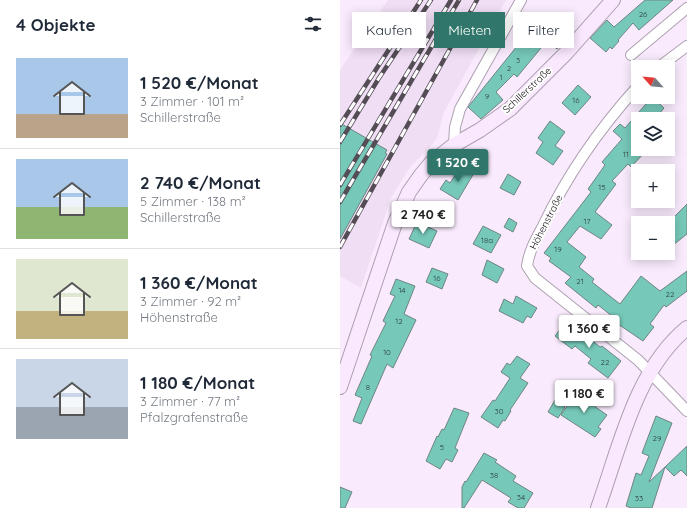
<!DOCTYPE html>
<html lang="de">
<meta charset="utf-8">
<style>
body{margin:0;font-family:Quicksand,sans-serif;background:#f2f2f3;color:#1f2937;height:100vh;display:flex;flex-direction:column;font-size:15px;white-space:nowrap}
*{box-sizing:border-box;margin:0}
p{font-size:13px;color:#747a83}
.icon{flex:none;width:22px;height:22px;fill:none;stroke:currentColor;stroke-width:2;stroke-linecap:round;stroke-linejoin:round}
.map{position:relative;flex:1;overflow:hidden}
.sheet{display:flex;flex-direction:column;background:#fff;width:340px}
.sheet>*{flex:none}
.banner{position:absolute;left:12px;top:12px;width:275px;height:36px;display:flex;gap:8px}
.needle{width:26px;rotate:297deg}
.fabs{position:absolute;left:291px;top:60px;display:grid;gap:8px}
.fabs a{display:grid;place-items:center;width:44px;height:44px;border-radius:0px;background:#fff;box-shadow:0 2px 10px #0003;font-size:20px}
.price{position:absolute;translate:-50% -34px;padding:0 9px;border-radius:4px;background:#fff;color:#222;font-size:13px;line-height:26px;filter:drop-shadow(0 1px 2px #0008)}
.price::after{content:'';position:absolute;left:50%;top:24px;width:12px;height:9px;margin-left:-6px;background:inherit;clip-path:polygon(0 0,100% 0,50% 100%)}
.price.on{background:#31766a;color:#fff}
ul{padding:0;list-style:none}
li{display:flex;align-items:center;gap:12px;height:100px;padding:0 16px}
li+li{border-top:1px solid #e0e1e3}
li span{display:grid;place-items:center;flex:none;width:112px;height:80px;border-radius:0px;color:#555}
li>.icon{margin-inline-start:auto}
span .icon{width:48px;height:48px;fill:#fffc;stroke-width:1}
li b{font-size:17px}
h2{display:flex;justify-content:space-between;align-items:center;height:48px;padding:0 16px;font-size:17px}
.chip{padding:0 14px;border-radius:0px;background:#fff;box-shadow:0 2px 10px #0003;font-size:14px;line-height:36px}
.chip.on{background:#31766a;color:#fff}
main{display:flex;flex:1;min-height:0}
.map>svg:first-child{display:block}
</style>
<main>
<section class="sheet">
<h2>4 Objekte<svg class="icon" aria-label="filters" viewBox="0 0 24 24"><path d="M4 7h16M4 17h16"/><circle cx="9" cy="7" r="2"/><circle cx="15" cy="17" r="2"/></svg></h2>
<ul>
<li><span style="background:linear-gradient(#a9c7e8 70%,#b9a48a 0)"><svg class="icon" aria-label="home" viewBox="0 0 24 24"><path d="M3 11l9-7 9 7M6 9v11h12V9"/></svg></span><div><b>1 520 €/Monat</b><p>3 Zimmer · 101 m²</p><p>Schillerstraße</p></div></li>
<li><span style="background:linear-gradient(#a9c7e8 60%,#8fb573 0)"><svg class="icon" aria-label="home" viewBox="0 0 24 24"><path d="M3 11l9-7 9 7M6 9v11h12V9"/></svg></span><div><b>2 740 €/Monat</b><p>5 Zimmer · 138 m²</p><p>Schillerstraße</p></div></li>
<li><span style="background:linear-gradient(#dfe7d0 65%,#c2b280 0)"><svg class="icon" aria-label="home" viewBox="0 0 24 24"><path d="M3 11l9-7 9 7M6 9v11h12V9"/></svg></span><div><b>1 360 €/Monat</b><p>3 Zimmer · 92 m²</p><p>Höhenstraße</p></div></li>
<li><span style="background:linear-gradient(#c9d6e8 60%,#9aa5b1 0)"><svg class="icon" aria-label="home" viewBox="0 0 24 24"><path d="M3 11l9-7 9 7M6 9v11h12V9"/></svg></span><div><b>1 180 €/Monat</b><p>3 Zimmer · 77 m²</p><p>Pfalzgrafenstraße</p></div></li>
</ul>
</section>
<div class="map">
<svg width="347" height="508" viewBox="0 0 347 508">
<rect width="100%" height="100%" fill="#f9ebfd"/>
<path fill="#f0def5" d="M48,0h118l-62,112 -7,26 -6,8 -21,21 -19,31 -30,90 -21,-12v-206z"/>
<path fill="#76c8b9" stroke="#6e8580" d="M305,0h28l-34,30 -6,-7 -15,17 1,1 -7,8 -2,-2 -4,5 -16,-14 17,-18 7,7z
M218,17l10,8 -4,5 5,5 -12,14 -15,-13z
M186,35l15,13 -24,29 -3,-3 -18,18 7,8 -22,19 -13,-12z
M238,85l13,12 -16,18 -13,-12z
M312,97l12,11 -9,11h-17v30h5l3,2 -15,16 -3,-3 -16,17 4,3 -21,28 17,13 -11,14 -21,-13 -13,16 19,15 -7,10 15,12 -2,3 28,22 21,-28 19,15 27,-20v20l-21,16 -2,-2 -14,19 4,3 -11,14 -28,-19 2,-2 -19,-15 -2,3 -31,-25 6,-6 -22,-16 2,-3 -7,-5 47,-61 -3,-3 17,-24 -3,-3 20,-23 -9,-8 7,-7 5,4z
M210,121l15,11 -10,14 8,5 -10,14 -17,-12 7,-11 -5,-4z
M0,123l47,27 -2,3 2,1 -47,85z
M121,166l13,7 -16,27 -18,-11 6,-9 4,3z
M168,174l13,8 -7,13 -14,-7z
M347,204v30l-19,15v-26z
M169,218l8,5 -4,9 -9,-5z
M77,222l20,9 -8,17 -20,-9z
M143,226l18,9 -10,18 -18,-9z
M147,260l17,9 -7,14 -15,-8z
M92,268l16,6 -6,15 -16,-7z
M56,279l19,7 -11,28 12,6 -23,48 -6,-4 -26,60 -8,-3 9,-23 -7,-3 17,-39 -2,-1 16,-32 -3,-2 12,-25 -5,-2z
M176,296l21,12 -6,10 -4,-2 -4,7 -24,-12 5,-12 9,5z
M227,320l33,27 2,-1 19,15 -13,17 -20,-15 3,-4 -16,-13 -3,3 -17,-13z
M177,356l13,8 -10,14 8,5 -18,27 1,1 -6,10 -2,-1 -5,8 -17,-11 12,-17 2,1 15,-23 -9,-6 6,-9 3,2z
M238,390l8,5 -2,4 23,16 -9,12 3,2 -6,8 -34,-22z
M215,400l10,7 -7,11 -10,-6z
M114,408l15,5 -14,35 3,2 -6,12 -6,-3 -6,10 -14,-8 11,-25 1,1 4,-8 2,1z
M316,416l16,7 -23,59 16,-15 -13,41h-21l-5,-2 10,-33 5,2 8,-19 -7,-3z
M347,446v30l-6,-6 -7,6 -9,-9z
M144,453l13,7 -2,2 21,14 -3,5 20,12 -9,15h-6l-10,-6 3,-4 -29,-18 -18,28h-2v-21l3,-6 1,1z
M0,487l12,5 -7,16h-5z"/>
<g fill="none" stroke-linecap="round" stroke-linejoin="round">
<defs>
<path id="street" d="M291,55l56,-47
M319,67l28,-21
M298,86c-38,42 -71,89 -95,140 -7,13 -14,25 -16,40l8,12 103,82 49,51
M114,145l1,-18 5,-18 61,-109"/>
<path id="secondary" d="M0,387l55,-164 14,-31 12,-17 10,-12 23,-18 26,-15 30,-21 56,-56 47,-53
M258,508c22,-61 37,-137 89,-180"/>
</defs>
<use href="#street" stroke="#ada0b1" stroke-width="12"/>
<use href="#secondary" stroke="#ada0b1" stroke-width="16"/>
<use href="#street" stroke="#fff" stroke-width="10"/>
<use href="#secondary" stroke="#f9e8fe" stroke-width="14"/>
<defs>
<path id="rail" d="M0,125l81,-125
M0,142l39,-64 52,-78
M0,185l111,-185
M0,202l119,-202
M0,247l137,-247"/>
</defs>
<use href="#rail" stroke="#544d56" stroke-width="4.5"/>
<use href="#rail" stroke="#fefefe" stroke-width="3" stroke-dasharray="9" stroke-linecap="butt"/>
</g>
<g text-anchor="middle" dominant-baseline="central" stroke-width="4" stroke-linejoin="round" paint-order="stroke">
<g font-size="8" fill="#2e3f40">
<text x="303" y="14">26</text>
<text x="178" y="60">3</text>
<text x="169" y="68">2</text>
<text x="161" y="77">1</text>
<text x="147" y="96">9</text>
<text x="236" y="100">16</text>
<text x="286" y="154">11</text>
<text x="262" y="187">15</text>
<text x="247" y="221">17</text>
<text x="147" y="240">18a</text>
<text x="218" y="249">19</text>
<text x="97" y="278">16</text>
<text x="240" y="281">21</text>
<text x="62" y="290">14</text>
<text x="330" y="294">22</text>
<text x="59" y="321">12</text>
<text x="47" y="352">10</text>
<text x="265" y="362">22</text>
<text x="28" y="387">8</text>
<text x="159" y="411">30</text>
<text x="317" y="438">29</text>
<text x="102" y="447">5</text>
<text x="154" y="475">38</text>
<text x="181" y="497">34</text>
<text x="299" y="498">33</text>
</g>
<g font-size="10" fill="#161117" stroke="#fefefe">
<text transform="translate(187 90) rotate(-43)">Schillerstraße</text>
<text transform="translate(206 222) rotate(-63)">Höhenstraße</text>
</g>
</g>
</svg>
<div class="fabs">
<a><svg class="needle" viewBox="-14 -14 28 28"><path d="M0-13l5 13h-10z" fill="#e53935"/><path d="M0 13l5-13h-10z" fill="#747a83"/></svg></a>
<a><svg class="icon" aria-label="layers" viewBox="0 0 24 24"><path d="M12 4l9 5-9 5-9-5zM3 14l9 5 9-5"/></svg></a>
<a>+</a>
<a>−</a>
</div>
<b class="price on" style="left:118px;top:183px">1 520 €</b>
<b class="price" style="left:83px;top:235px">2 740 €</b>
<b class="price" style="left:249px;top:349px">1 360 €</b>
<b class="price" style="left:244px;top:414px">1 180 €</b>
<div class="banner">
<a class="chip">Kaufen</a>
<a class="chip on">Mieten</a>
<a class="chip">Filter</a>
</div>
</div>
</main>
